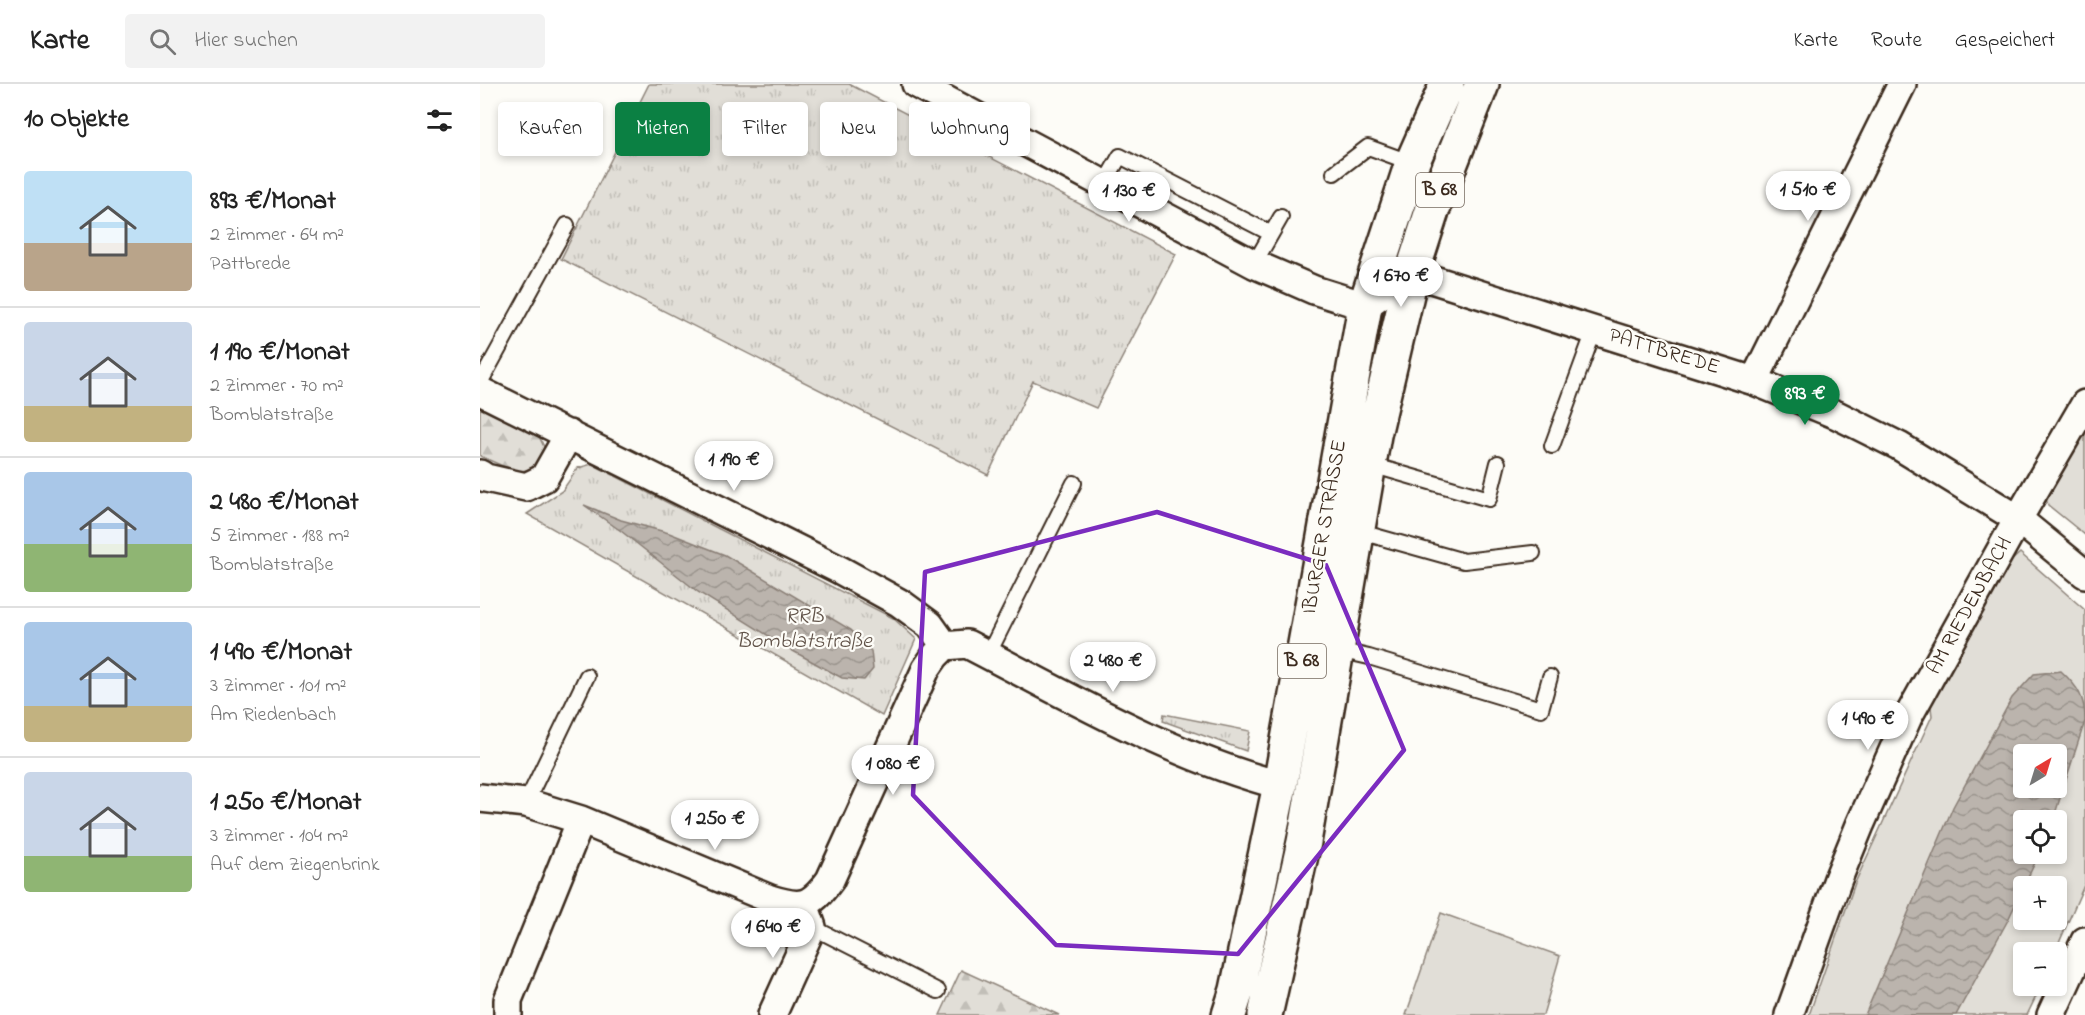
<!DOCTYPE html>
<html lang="de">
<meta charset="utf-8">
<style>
body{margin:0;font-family:"Indie Flower",sans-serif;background:#f2f2f2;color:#222;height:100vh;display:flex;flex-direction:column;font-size:22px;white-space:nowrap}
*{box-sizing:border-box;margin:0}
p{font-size:20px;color:#767676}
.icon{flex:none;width:33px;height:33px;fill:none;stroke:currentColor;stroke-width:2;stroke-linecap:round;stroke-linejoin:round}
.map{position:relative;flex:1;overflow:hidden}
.side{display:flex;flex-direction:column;background:#fff;width:480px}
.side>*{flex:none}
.hud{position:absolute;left:18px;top:18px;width:570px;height:54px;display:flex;gap:12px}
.needle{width:39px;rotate:38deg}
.buttons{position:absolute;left:1533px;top:660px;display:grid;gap:12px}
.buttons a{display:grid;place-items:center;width:54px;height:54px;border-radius:6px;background:#fff;box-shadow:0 3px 9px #0003;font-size:30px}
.price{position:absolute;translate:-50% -51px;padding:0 14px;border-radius:21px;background:#fff;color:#222;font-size:20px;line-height:39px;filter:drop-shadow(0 2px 3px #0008)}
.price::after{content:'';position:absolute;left:50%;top:36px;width:18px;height:14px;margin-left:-9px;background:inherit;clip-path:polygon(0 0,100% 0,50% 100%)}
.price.selected{background:#0b8043;color:#fff}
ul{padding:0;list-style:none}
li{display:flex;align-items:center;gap:18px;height:150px;padding:0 24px}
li+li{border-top:2px solid #e0e0e0}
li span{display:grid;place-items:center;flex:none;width:168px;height:120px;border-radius:6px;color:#555}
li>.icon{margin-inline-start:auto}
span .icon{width:72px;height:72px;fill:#fffc;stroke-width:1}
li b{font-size:26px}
h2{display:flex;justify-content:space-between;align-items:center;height:72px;padding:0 24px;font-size:26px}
.pill{padding:0 21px;border-radius:6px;background:#fff;box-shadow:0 3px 9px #0003;font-size:21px;line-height:54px}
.pill.selected{background:#0b8043;color:#fff}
header{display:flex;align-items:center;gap:36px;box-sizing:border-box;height:84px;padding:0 30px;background:#fff;border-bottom:2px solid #e0e0e0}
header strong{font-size:28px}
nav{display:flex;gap:33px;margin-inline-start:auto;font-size:21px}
.search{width:420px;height:54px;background:#f2f2f2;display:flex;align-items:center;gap:15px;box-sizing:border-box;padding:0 21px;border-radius:6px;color:#767676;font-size:22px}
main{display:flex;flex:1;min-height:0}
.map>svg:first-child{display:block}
</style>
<header>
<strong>Karte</strong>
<div class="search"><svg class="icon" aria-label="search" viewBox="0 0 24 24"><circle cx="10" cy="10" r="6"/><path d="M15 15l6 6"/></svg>Hier suchen</div>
<nav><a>Karte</a><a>Route</a><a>Gespeichert</a></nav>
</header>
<main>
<section class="side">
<h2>10 Objekte<svg class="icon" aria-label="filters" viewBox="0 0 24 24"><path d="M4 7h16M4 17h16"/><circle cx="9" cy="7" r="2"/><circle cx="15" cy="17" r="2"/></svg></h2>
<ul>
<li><span style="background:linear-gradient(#bfe0f5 60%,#b9a48a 0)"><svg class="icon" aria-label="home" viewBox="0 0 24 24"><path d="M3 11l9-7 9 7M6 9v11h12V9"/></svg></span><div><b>893 €/Monat</b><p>2 Zimmer · 64 m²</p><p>Pattbrede</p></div></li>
<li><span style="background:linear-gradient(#c9d6e8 70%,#c2b280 0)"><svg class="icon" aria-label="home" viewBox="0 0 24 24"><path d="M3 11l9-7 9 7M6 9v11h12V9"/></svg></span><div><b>1 190 €/Monat</b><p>2 Zimmer · 70 m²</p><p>Bomblatstraße</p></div></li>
<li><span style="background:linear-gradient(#a9c7e8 60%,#8fb573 0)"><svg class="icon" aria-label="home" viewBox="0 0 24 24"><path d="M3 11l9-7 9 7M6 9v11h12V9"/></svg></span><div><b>2 480 €/Monat</b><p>5 Zimmer · 188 m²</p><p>Bomblatstraße</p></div></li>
<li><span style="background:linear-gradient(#a9c7e8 70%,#c2b280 0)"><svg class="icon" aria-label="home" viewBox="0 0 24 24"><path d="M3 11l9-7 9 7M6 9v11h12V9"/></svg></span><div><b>1 490 €/Monat</b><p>3 Zimmer · 101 m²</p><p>Am Riedenbach</p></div></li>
<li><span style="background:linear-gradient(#c9d6e8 70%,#8fb573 0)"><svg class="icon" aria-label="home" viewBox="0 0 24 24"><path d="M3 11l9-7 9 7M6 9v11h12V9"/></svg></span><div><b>1 250 €/Monat</b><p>3 Zimmer · 104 m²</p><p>Auf dem Ziegenbrink</p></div></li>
</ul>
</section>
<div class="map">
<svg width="1605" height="931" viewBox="0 0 1605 931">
<defs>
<pattern id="grass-tufts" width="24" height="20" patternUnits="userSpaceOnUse" patternTransform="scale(1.5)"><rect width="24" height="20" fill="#e1ded7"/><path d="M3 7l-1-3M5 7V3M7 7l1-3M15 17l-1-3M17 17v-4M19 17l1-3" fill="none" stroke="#c2bfb8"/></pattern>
<pattern id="forest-firs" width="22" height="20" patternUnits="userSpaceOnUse" patternTransform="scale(1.5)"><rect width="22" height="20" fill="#e1ded7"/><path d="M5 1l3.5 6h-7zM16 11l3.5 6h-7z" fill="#c2bfb8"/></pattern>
<pattern id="water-waves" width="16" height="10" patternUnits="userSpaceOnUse" patternTransform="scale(1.5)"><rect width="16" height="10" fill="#bbb4ad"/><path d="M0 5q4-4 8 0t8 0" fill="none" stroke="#99938c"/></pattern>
</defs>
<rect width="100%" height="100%" fill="#fdfcf7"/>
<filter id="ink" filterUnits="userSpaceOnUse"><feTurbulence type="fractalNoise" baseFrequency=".0167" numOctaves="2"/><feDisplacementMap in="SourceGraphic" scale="12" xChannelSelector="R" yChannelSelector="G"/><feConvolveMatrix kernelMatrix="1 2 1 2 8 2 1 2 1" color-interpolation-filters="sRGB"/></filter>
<g filter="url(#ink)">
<path fill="url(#grass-tufts)" stroke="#8e847a" stroke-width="1.5" d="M169,0h200l327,170 -80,154 -63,-27 -45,94 -427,-216z
M112,380l301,154 23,21 -34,77 -355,-202 35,-23 16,-23z
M684,630l86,17 -4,20 -83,-30z"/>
<path fill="url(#forest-firs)" stroke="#8e847a" stroke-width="1.5" d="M0,319l57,29 8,17 -11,21 -20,1 -34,-15z
M481,886l98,45h-119z"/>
<path fill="#e1ded7" stroke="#8e847a" stroke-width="1.5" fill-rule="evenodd" d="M1605,339v112l-37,-30 -4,-12z
M1540,469l65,57v273l-30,69h-31v34h17l-14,29h-218l46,-132 77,-167 -2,-17 71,-129zM1544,670h32v34h-32zM1544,736h32v34h-32zM1544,802h32v34h-32z
M961,829l119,43 -17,59h-137z"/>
<path fill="url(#water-waves)" stroke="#887d74" stroke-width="1.5" fill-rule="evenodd" d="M104,421l37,15 48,13 56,22 126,75 20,21 2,18 -9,11 -22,-2 -49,-27 -95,-59 -77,-61z
M1581,587c17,16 24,26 24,50l-32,99h-29v34h15l-31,66 -52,95h-91l88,-208 59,-109 22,-24zM1544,670h32v34h-32z"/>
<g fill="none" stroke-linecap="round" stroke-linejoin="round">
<defs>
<path id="lane" d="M854,89l34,-26 44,16
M624,100l16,-28 150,77
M774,180l27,-47
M0,299l87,-158
M1072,362l42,-115
M888,380l121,35 9,-36
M877,447l107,30 69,-8
M858,566l31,7 172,52 9,-32
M508,571l86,-172
M46,719l61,-127
M332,843l126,64"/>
<path id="street" d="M436,0l338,180 60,26 51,16 47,-33 342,108 83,34 62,31 119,73 67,55
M1274,297l148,-297
M0,307l360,179 60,33 30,22 15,21
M0,390l6,4 40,9 18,-9 25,-44
M465,562l22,-2c99,51 205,113 313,141
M0,714l46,5 55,17 189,79c32,10 40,8 60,-19l96,-211 9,-13 10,-10
M28,931v-15l73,-180
M292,931l40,-88 -8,-23
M1309,931l49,-136 22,-54 48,-108 110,-198 67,-115
M1571,931l34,-74"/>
<path id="primary" d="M749,931l8,-25 43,-205 85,-479 47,-143 35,-79
M785,931l39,-173 70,-407 38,-162 20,-62 50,-127"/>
</defs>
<use href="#lane" stroke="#3b2a1e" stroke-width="18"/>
<use href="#street" stroke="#3b2a1e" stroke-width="32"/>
<use href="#primary" stroke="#3b2a1e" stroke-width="38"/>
<use href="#lane" stroke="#fdfcf7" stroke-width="14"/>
<use href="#street" stroke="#fdfcf7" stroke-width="27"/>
<use href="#primary" stroke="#fdfcf7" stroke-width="33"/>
</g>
</g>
<path fill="none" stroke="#7b2cbf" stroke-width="4.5" stroke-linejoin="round" d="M677,428l169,53 78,185 -166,204 -182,-9 -143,-150 12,-223z"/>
<g text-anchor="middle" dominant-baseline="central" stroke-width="4.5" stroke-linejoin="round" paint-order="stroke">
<g fill="#fdfcf7" stroke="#75695f" stroke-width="1.5">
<rect x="936" y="89" width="48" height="34" rx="4.5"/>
<rect x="798" y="560" width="48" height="34" rx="4.5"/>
</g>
<g font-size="20" font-weight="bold" fill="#3b2a1e">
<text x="960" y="106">B 68</text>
<text x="822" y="577">B 68</text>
</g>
<g font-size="21" fill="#3b2a1e" stroke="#fdfcf7">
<text transform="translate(1184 268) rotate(17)">PATTBREDE</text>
<text transform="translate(845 443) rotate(-80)">IBURGER STRASSE</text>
<text transform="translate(1490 522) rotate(-61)">AM RIEDENBACH</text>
</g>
<g font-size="22" font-style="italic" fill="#615349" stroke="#fdfcf7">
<text x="324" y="533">RRB<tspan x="324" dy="25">Bomblatstraße</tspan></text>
</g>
</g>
</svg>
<div class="buttons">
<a><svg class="needle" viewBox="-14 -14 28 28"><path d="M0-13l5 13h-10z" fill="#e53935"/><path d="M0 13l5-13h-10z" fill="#767676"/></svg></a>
<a><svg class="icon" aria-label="locate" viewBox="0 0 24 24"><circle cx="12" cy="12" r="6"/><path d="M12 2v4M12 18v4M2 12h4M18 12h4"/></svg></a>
<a>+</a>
<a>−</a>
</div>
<b class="price" style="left:1328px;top:138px">1 510 €</b>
<b class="price" style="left:649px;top:139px">1 130 €</b>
<b class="price" style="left:921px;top:224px">1 670 €</b>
<b class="price selected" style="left:1325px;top:342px">893 €</b>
<b class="price" style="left:254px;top:408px">1 190 €</b>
<b class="price" style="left:633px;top:609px">2 480 €</b>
<b class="price" style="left:1388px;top:667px">1 490 €</b>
<b class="price" style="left:413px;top:712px">1 080 €</b>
<b class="price" style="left:235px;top:767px">1 250 €</b>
<b class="price" style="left:293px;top:875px">1 640 €</b>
<div class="hud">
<a class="pill">Kaufen</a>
<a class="pill selected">Mieten</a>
<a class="pill">Filter</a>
<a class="pill">Neu</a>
<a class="pill">Wohnung</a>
</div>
</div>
</main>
